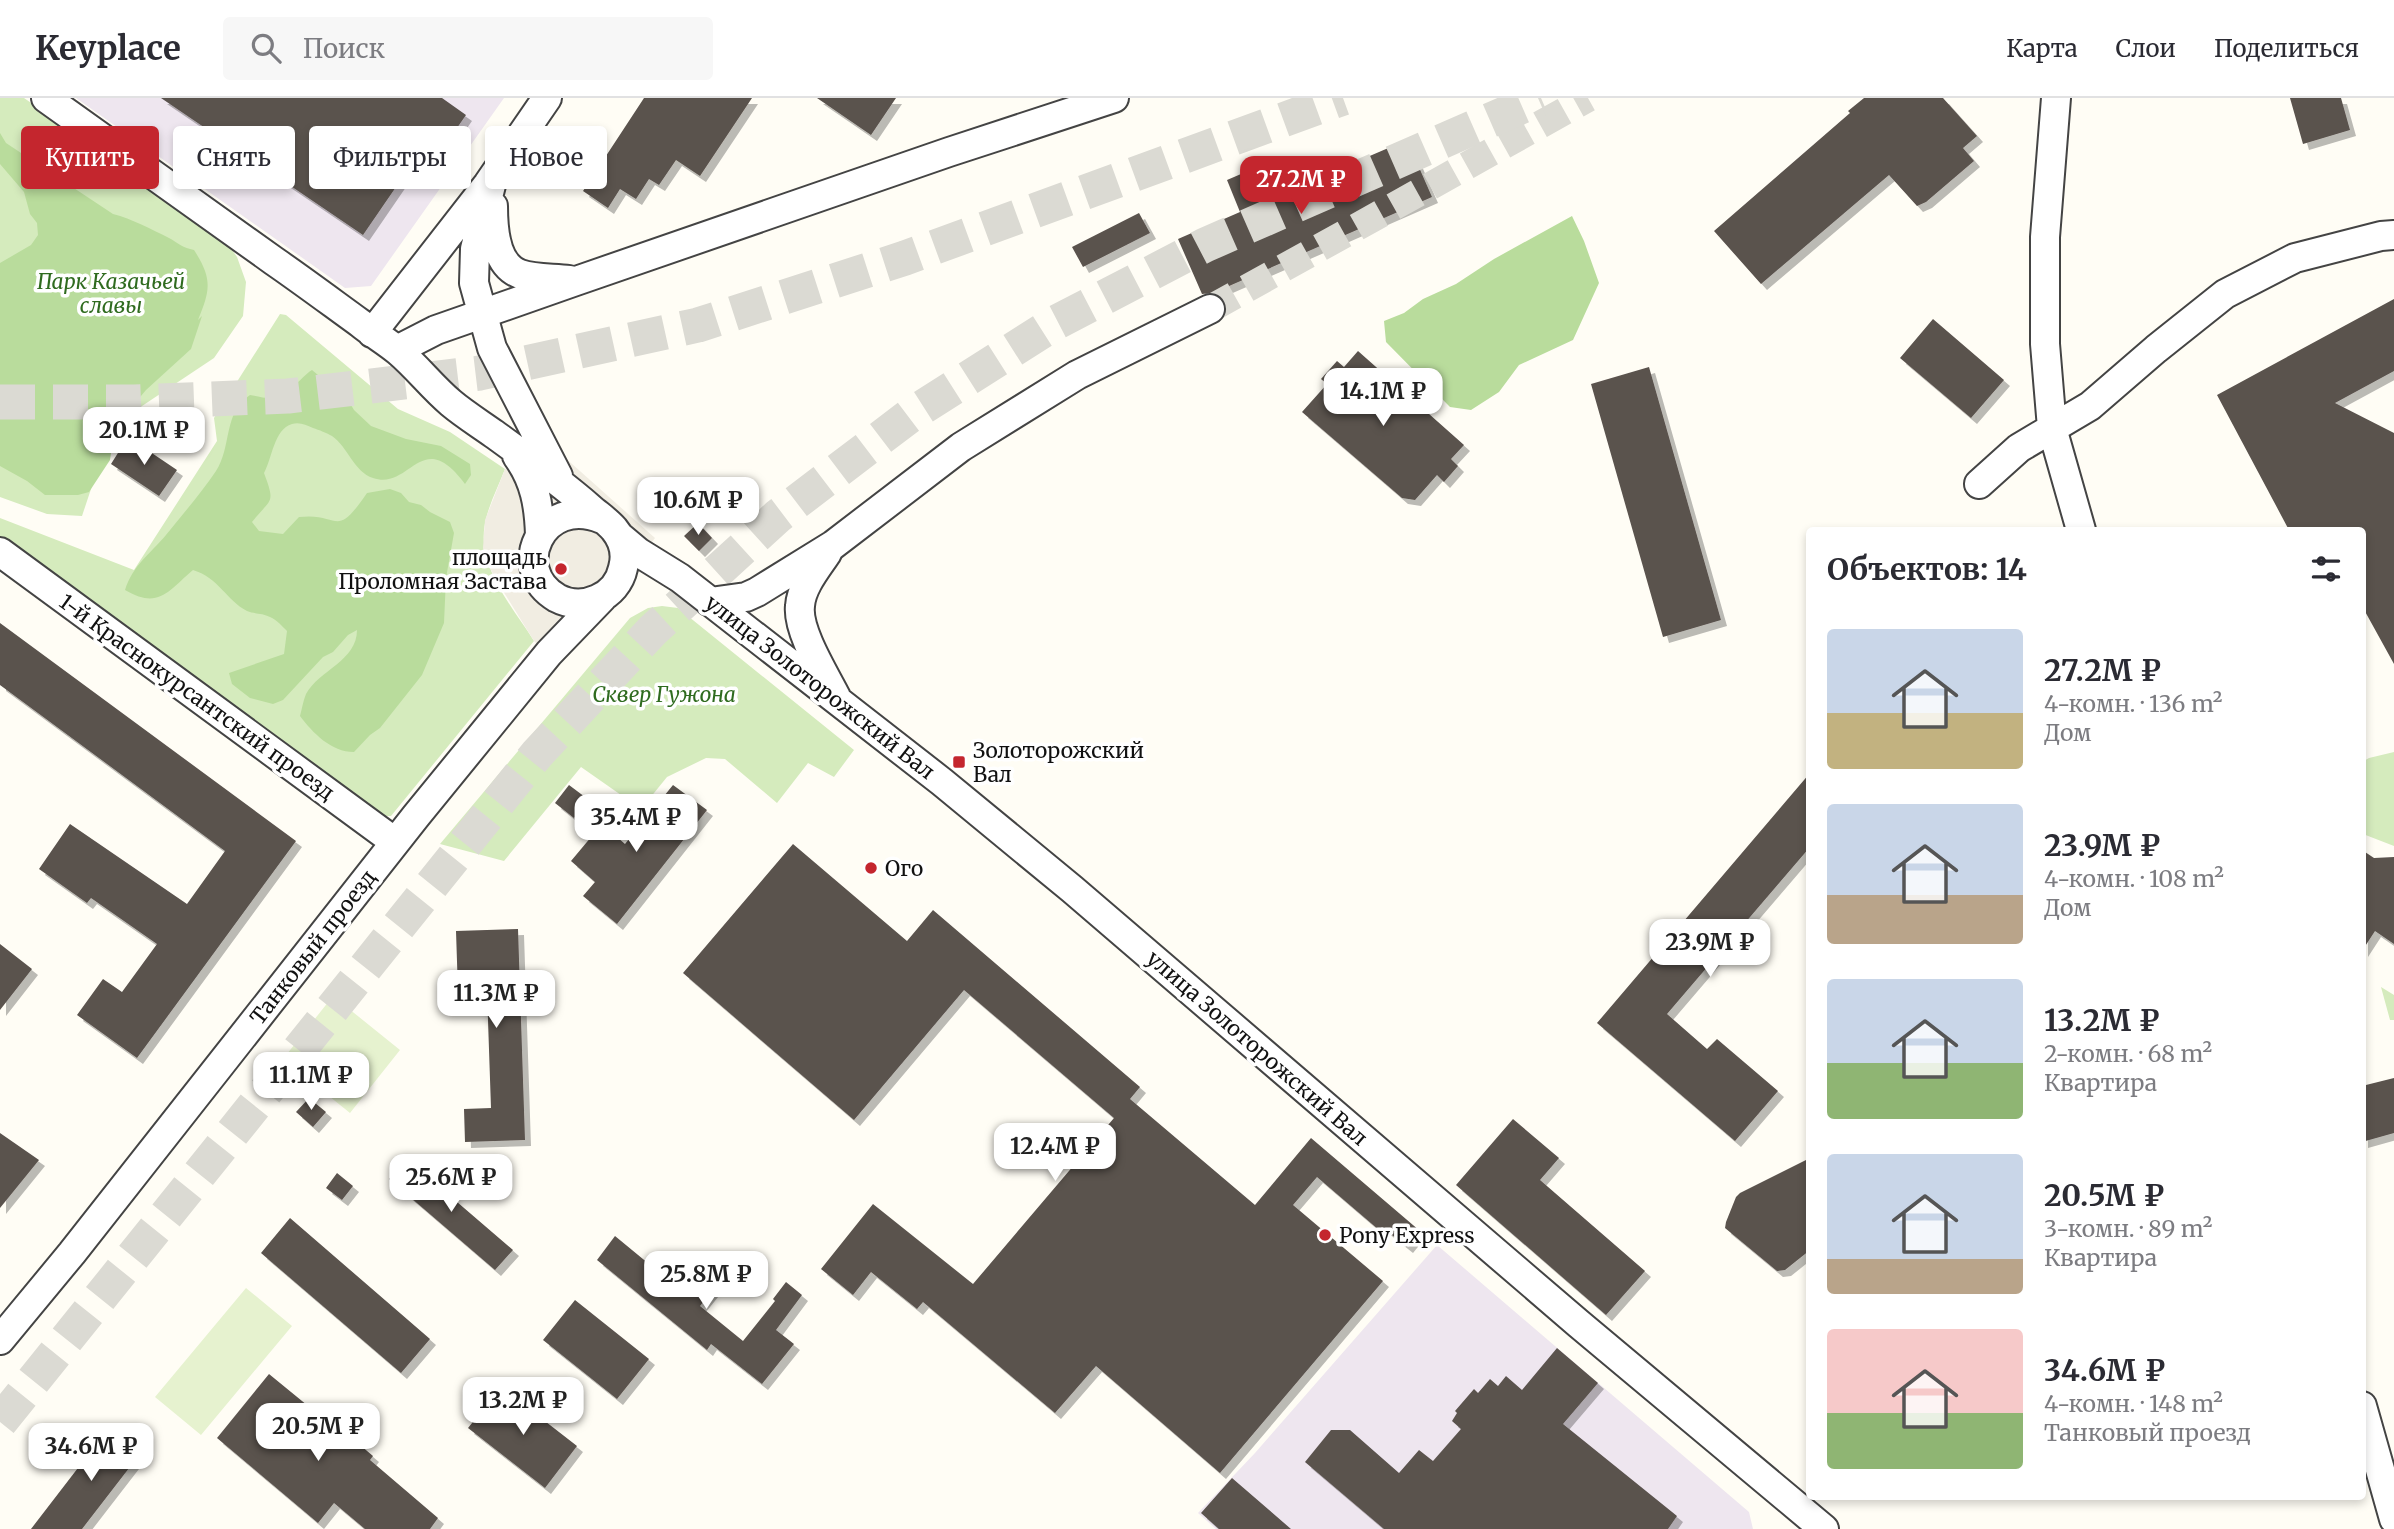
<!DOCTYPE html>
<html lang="ru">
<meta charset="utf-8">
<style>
body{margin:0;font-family:Merriweather,serif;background:#f7f7f7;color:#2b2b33;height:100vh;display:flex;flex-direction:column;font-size:26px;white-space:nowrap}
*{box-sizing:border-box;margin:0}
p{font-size:23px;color:#7c7c81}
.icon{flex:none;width:38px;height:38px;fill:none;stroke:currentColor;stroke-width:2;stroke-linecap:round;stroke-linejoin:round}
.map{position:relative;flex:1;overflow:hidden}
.drawer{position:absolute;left:1806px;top:429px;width:560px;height:973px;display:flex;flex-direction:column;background:#fff;border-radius:7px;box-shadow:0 4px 10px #0003}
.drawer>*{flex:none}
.banner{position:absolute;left:21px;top:28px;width:665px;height:63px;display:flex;gap:14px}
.price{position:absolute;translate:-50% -60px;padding:0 16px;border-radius:14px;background:#fff;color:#222;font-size:23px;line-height:46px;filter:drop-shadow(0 2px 4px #0008)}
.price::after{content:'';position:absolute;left:50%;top:42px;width:21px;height:16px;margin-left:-10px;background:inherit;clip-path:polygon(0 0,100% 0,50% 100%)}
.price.selected{background:#c4262e;color:#fff}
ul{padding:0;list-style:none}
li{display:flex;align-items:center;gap:21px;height:175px;padding:0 21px}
li span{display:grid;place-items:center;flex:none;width:196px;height:140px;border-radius:7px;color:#555}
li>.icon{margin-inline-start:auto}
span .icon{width:84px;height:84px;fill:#fffc;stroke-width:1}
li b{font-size:30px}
h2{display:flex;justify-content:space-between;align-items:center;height:84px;padding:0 21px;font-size:30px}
.chip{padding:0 24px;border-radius:7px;background:#fff;box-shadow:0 4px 10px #0003;font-size:24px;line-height:63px}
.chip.selected{background:#c4262e;color:#fff}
header{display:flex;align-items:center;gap:42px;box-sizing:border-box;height:98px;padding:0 35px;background:#fff;border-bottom:2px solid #e1e1e2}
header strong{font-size:33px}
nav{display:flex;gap:38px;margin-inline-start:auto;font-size:24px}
.search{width:490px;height:63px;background:#f7f7f7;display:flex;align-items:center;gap:18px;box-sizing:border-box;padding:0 24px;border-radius:7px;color:#7c7c81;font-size:26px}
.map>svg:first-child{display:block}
</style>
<header>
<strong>Keyplace</strong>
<div class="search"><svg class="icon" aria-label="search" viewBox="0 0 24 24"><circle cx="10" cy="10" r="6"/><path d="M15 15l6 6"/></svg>Поиск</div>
<nav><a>Карта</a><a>Слои</a><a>Поделиться</a></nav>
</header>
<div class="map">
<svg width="2394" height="1431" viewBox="0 0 2394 1431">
<defs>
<filter id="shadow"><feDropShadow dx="6" dy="6" stdDeviation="0" flood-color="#0004"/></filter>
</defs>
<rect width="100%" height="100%" fill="#fffdf5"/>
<path fill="#eee6ef" d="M76,0h428l-133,188 -26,2z
M1437,1147l312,267 4,17h-537l-18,-16 57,-60z"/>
<path fill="#d5ebbd" d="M0,0h24l196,135 17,24 9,25 -3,34 -29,42 -75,50 -32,33 -25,75 -35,-2 -47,-17z
M280,216l6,1 112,94 52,23 55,37c-6,16 -15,33 -19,50 -12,45 26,87 48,122l-143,175h-8l-383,-279v-19l134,52 83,-129 -3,-23z
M662,508l16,2 176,142 -20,27 -26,-14 -31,40 -52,-44 -19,-1 -39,19 -26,32 -60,-42 -77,94 -64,-17 190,-226 18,-10z
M2394,654v94l-31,-12 -1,-72 7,-4z
M2381,889l13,8v25h-4z"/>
<path fill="#b9dc9c" d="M0,35l6,10 107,71c19,5 38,15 56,24 9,5 14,10 25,12 18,28 17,39 4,70l4,-4 -11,33 -45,41 -26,31 -6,12 -4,27 -21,32 -11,3h-33l-18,-14 -27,-15v-203l31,-18 7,-10 -1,-12 -7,-9 -6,-22 -24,-28z
M1572,118l12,25 15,42 -26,57 -54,25 -20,27 -28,18 -21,-3 -64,-65 -2,-21 20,-8 19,-14 33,-15 38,-25z
M312,272l36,30 6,10 17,16 35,13 35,7 29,18 1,11 -6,9c-44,-59 -54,7 -92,-6 -19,-6 -25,-31 -41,-42 -5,-3 -13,-6 -19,-8 -7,-3 -13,-6 -21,-4 -18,5 -20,35 -28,49 12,32 7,25 -12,49l7,9 24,3 16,-17c42,-5 35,24 68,-24l23,-4 11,4 8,9 12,3 9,7 20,10 4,11 -8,45 -2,45 -22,52 -42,53 -10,7 -16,17c-23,0 -41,-19 -54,-36 2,-7 3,-15 6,-22 13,-24 51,-33 51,-64l-9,5 -15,17 -10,5 -40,43 -10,4 -23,-6 -18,-14 -3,-11 55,-19 3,-23c-5,-5 -10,-11 -17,-14 -7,-4 -16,-3 -23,-6 -21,-11 -28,-33 -54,-41 -25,21 -34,40 -68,20 8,-25 25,-36 41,-55 17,-21 35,-42 50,-64 16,-24 7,-59 34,-76 7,1 17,4 24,3 16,-2 25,-20 38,-28z"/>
<path fill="#e6f2cf" d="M333,898l67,54 -50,63 -67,-54z
M246,1190l46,38 -91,109 -46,-38z"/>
<path fill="#f1ede2" d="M562,357l93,83 -96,127 -25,-24 -39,-63 -9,-18 -3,-12 2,-28 20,-51z"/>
<path fill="#5a524d" filter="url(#shadow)" d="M161,0h281l24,17 -30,43 -14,-9 -59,86z
M644,0h108l-52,78 -24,-16 -17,25 -10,-6 -13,20 -16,-10 -12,19 -25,-17z
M817,0h79l-25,37z
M1864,0h79l34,38 -14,12 11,13 -48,41 -9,4 -28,-31 -128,109 -47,-53 136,-118 -2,-2z
M2290,0h51l9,32 -47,14z
M1407,42l25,57 -219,96 -11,1 -24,-55 62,-27 -13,-32 35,-15 12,32z
M1139,115l11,20 -67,34 -11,-20z
M2394,201v72l-59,32 59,30v231l-32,-58v-76h-73l-72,-135z
M1933,221l71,61 -33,38 -71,-60z
M1358,253l106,94 -13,14 7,7 -14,16 -7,-7 -22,25 -13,-2 -100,-86 25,-28 -6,-5 16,-18 7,6z
M1649,269l72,253 -58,17 -72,-253z
M128,339l49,33 -18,26 -48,-32z
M698,425l14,15 -13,13 -15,-15z
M0,525l296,218 -159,217 -60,-43 26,-36 19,13 35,-48 -66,-46 -4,5 -48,-34 31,-45 117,80 38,-53 -225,-166z
M1810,675v74l-143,167 40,35 10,-10 61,52 -43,50 -138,-118z
M569,687l20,15 -15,18 -19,-15z
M673,687l34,25 -90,114 -34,-28 12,-14 -24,-21 31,-37 23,20z
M793,746l114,97 26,-31 207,177 -10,12 125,106 56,-67 109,93 -13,16 -25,-20 -3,3 -62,-53 -24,28 90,76 -163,192 -124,-107 -41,47 -132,-111 -6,7 -46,-37 -18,23 -32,-26 52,-65 100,80 141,-166 -150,-128 -110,130 -171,-147z
M2362,752l12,8 20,-1v87l-19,-13 -13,20z
M518,831l7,211 -60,2 -1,-33 27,-1 -4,-117 -29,1 -2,-61z
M0,846l32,25 -32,41z
M2394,980v55l-32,9v-56z
M309,1000l17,14 -13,15 -17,-15z
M1513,1021l46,39 -19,22 105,91 -39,44 -150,-130z
M0,1035l39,27 -39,48z
M1810,1060v92l-25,20 -8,1 -52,-43 1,-6 10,-25 4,-4z
M407,1061l106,91 -18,20 -106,-91z
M337,1075l16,13 -11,14 -16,-12z
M290,1120l140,121 -29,34 -140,-120z
M615,1138l68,56 21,-26 17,14 -21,26 43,35 32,-40 -2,-2 13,-17 16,13 -26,35 18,14 -32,40 -51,-40 -4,6 -110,-90z
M575,1202l74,59 -32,40 -74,-59z
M1557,1250l41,35 -35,41 114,92 -9,13h-284l-79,-67 26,-32h19l49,43 20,-23 14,11 28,-32 -9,-8 5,-8 -2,-2 19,-22 4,4 12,-14 8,7 8,-10 16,14z
M269,1276l88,72 3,-1 13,11 -3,4 68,58 -8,11h-65l-31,-26 -16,20 -101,-85z
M501,1289l76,59 -32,42 -77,-60z
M111,1327l32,25 -61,79h-51z
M1232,1380l59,51h-72l-18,-16z"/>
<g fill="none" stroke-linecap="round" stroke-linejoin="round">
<path stroke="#dbdad3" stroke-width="28" stroke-dasharray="28 14" stroke-linecap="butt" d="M1210,211l378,-211"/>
<path stroke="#dbdad3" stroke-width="35" stroke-dasharray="35 18" stroke-linecap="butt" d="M0,304h134l154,-6 192,-23 218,-48 207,-67 438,-160
M0,1324l537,-668 116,-124 125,-114 134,-102 143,-91 150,-78 336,-147"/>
<defs>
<path id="minor" d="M46,0c76,54 152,109 228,163 29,20 57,41 86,62 12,10 26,18 38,28 19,16 34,36 53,52 13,11 29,21 43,31 33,24 65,47 96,74 8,7 17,13 24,21 9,11 13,25 9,39 -6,29 -40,44 -66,30 -49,-28 -15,-104 45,-79
M2056,0l-11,139v107l7,84 29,102
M493,79l-18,72 -1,34 18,65 66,128
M493,108c0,22 2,59 27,68 14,5 34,4 49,6
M372,235l116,-149 59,-86
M397,252l39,-20 140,-49 373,-129 165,-54
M517,358c18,25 22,49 23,79
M1979,386l40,-36 71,-42 66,-57 69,-55 70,-36 86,-22 13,-1
M619,438l19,16 42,26 262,204 130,107 507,435 245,205
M0,454l395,290
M827,455c-10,15 -26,34 -27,53 -3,25 25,69 36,91
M710,504l36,-5 11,-5 76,-47 128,-98 116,-72 133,-66
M0,1242l72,-87 344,-437 133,-163 53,-55
M2362,1308l32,113"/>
</defs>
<use href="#minor" stroke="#444" stroke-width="32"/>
<use href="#minor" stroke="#fff" stroke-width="28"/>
</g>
<g fill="#c4262e" stroke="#fff" stroke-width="2.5">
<circle cx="561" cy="471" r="7"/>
<rect x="952" y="657" width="14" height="14" rx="3.5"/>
<circle cx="871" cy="770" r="7"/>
<circle cx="1325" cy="1137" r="7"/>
</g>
<g text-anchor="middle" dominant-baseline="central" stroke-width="7" stroke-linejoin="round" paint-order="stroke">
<g font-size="21" font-style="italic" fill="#2f6b1f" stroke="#fff">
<text x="111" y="183">Парк Казачьей<tspan x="111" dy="24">славы</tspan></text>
<text x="664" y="596">Сквер Гужона</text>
</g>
<g font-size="21" fill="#111" stroke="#fff" text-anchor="start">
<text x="547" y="459" text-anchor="end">площадь<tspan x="547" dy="24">Проломная Застава</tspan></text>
<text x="973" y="652">Золоторожский<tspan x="973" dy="24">Вал</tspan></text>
<text x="885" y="770">Ого</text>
<text x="1339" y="1137">Pony Express</text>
</g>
<g font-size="21" fill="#111" stroke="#fff">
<text transform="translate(820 589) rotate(38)">улица Золоторожский Вал</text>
<text transform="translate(197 599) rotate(36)">1-й Краснокурсантский проезд</text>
<text transform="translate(313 849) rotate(-52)">Танковый проезд</text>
<text transform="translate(1257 950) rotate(41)">улица Золоторожский Вал</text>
</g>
</g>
</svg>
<b class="price selected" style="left:1301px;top:118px">27.2M ₽</b>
<b class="price" style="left:1383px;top:330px">14.1M ₽</b>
<b class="price" style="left:144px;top:369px">20.1M ₽</b>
<b class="price" style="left:698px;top:439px">10.6M ₽</b>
<b class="price" style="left:636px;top:756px">35.4M ₽</b>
<b class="price" style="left:1710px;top:881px">23.9M ₽</b>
<b class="price" style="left:496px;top:932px">11.3M ₽</b>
<b class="price" style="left:311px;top:1014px">11.1M ₽</b>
<b class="price" style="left:1055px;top:1085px">12.4M ₽</b>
<b class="price" style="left:451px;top:1116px">25.6M ₽</b>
<b class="price" style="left:706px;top:1213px">25.8M ₽</b>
<b class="price" style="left:523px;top:1339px">13.2M ₽</b>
<b class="price" style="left:318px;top:1365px">20.5M ₽</b>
<b class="price" style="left:91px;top:1385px">34.6M ₽</b>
<div class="banner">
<a class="chip selected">Купить</a>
<a class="chip">Снять</a>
<a class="chip">Фильтры</a>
<a class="chip">Новое</a>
</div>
<section class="drawer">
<h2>Объектов: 14<svg class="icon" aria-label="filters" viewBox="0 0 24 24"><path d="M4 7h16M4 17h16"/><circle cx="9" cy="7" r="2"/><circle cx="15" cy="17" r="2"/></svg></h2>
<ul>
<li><span style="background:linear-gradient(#c9d6e8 60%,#c2b280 0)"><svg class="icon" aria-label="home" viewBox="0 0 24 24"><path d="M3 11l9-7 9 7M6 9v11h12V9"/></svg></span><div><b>27.2M ₽</b><p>4-комн. · 136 m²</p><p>Дом</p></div></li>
<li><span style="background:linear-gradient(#c9d6e8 65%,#b9a48a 0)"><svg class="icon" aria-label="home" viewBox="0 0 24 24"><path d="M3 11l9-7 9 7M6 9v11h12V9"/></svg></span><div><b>23.9M ₽</b><p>4-комн. · 108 m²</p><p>Дом</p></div></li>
<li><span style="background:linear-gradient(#c9d6e8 60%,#8fb573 0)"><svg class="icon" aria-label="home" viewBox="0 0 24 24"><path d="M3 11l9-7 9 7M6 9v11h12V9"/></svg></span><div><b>13.2M ₽</b><p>2-комн. · 68 m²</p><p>Квартира</p></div></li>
<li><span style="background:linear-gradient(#c9d6e8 75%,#b9a48a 0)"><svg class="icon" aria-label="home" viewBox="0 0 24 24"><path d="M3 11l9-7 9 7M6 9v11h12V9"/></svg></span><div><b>20.5M ₽</b><p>3-комн. · 89 m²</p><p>Квартира</p></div></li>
<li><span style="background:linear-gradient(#f6c9c9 60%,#8fb573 0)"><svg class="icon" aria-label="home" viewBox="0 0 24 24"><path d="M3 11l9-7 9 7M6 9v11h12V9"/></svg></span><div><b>34.6M ₽</b><p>4-комн. · 148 m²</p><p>Танковый проезд</p></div></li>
</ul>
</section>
</div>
